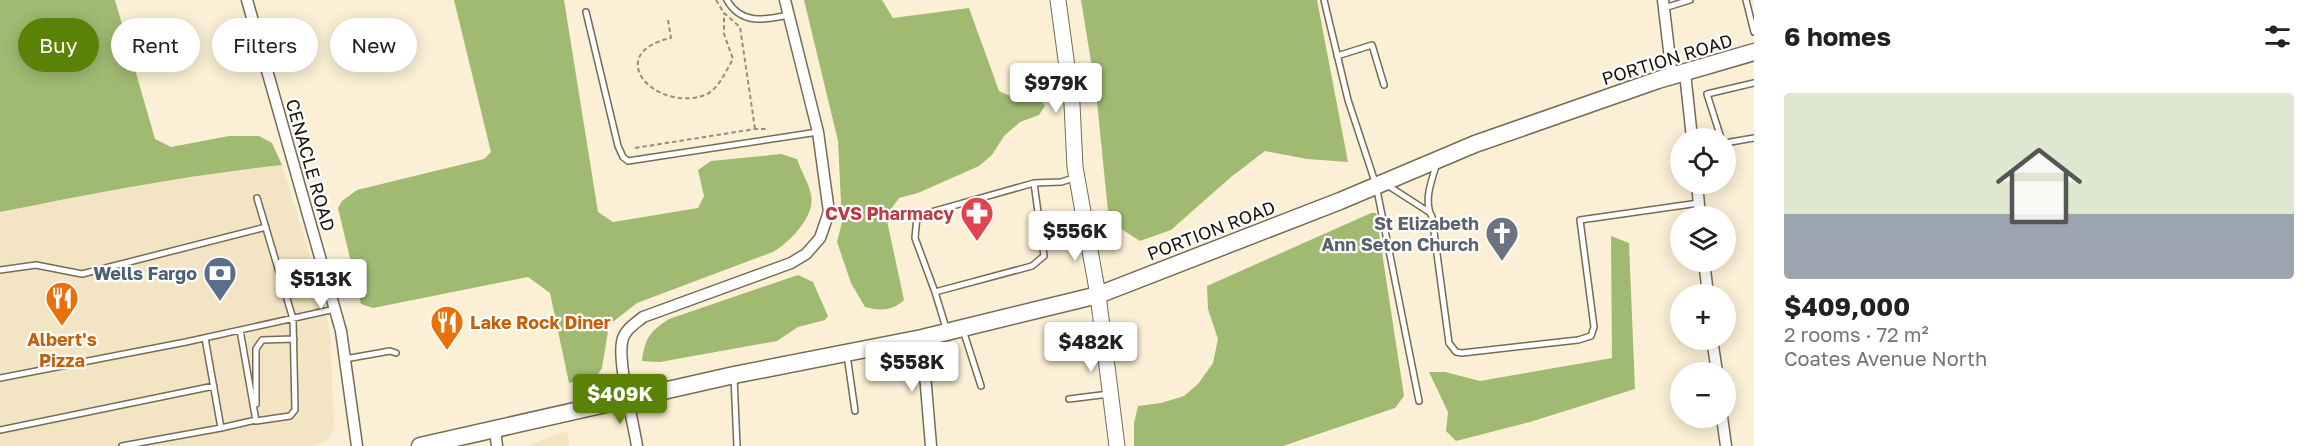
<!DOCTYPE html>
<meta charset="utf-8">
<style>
body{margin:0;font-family:"Golos Text",sans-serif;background:#f2f2f2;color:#202124;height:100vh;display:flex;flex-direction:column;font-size:22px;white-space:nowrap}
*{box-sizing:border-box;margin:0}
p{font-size:20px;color:#757577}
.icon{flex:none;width:33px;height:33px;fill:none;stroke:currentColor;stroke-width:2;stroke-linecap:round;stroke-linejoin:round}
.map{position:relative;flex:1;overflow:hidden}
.side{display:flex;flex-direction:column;background:#fff;width:570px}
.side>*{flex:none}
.guide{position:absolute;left:18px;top:18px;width:570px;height:54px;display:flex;gap:12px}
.fabs{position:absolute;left:1670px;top:128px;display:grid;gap:12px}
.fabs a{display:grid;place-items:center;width:66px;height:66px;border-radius:50%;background:#fff;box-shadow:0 3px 15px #0003;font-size:30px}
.price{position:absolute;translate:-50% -51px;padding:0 14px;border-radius:6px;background:#fff;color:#222;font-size:20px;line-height:39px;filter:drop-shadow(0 2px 3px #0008)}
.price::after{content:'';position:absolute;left:50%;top:36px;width:18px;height:14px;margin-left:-9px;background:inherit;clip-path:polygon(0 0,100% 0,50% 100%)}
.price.current{background:#5a8206;color:#fff}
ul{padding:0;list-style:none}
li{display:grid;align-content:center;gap:12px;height:318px;padding:0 30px}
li+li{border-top:2px solid #e0e0e0}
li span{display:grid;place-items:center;height:186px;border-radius:6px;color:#555}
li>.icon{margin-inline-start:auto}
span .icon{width:108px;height:108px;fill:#fffc;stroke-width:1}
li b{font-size:26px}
h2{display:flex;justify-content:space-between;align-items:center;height:72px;padding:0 30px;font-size:26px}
.tag{padding:0 21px;border-radius:27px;background:#fff;box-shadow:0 3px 15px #0003;font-size:21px;line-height:54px}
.tag.current{background:#5a8206;color:#fff}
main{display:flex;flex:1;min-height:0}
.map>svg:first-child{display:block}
</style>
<main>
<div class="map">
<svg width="1754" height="446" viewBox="0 0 1754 446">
<rect width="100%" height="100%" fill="#fbf0d5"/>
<path fill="#f3e5c3" d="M282,165l38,123 10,44 4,95 -5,12 -16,7h-313v-234l123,-25 93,-15z
M568,432l1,14h-43l35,-13z"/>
<path fill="#a0ba72" d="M0,0h115l40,139 16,8 58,-11h30l13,7 10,22c-95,10 -188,28 -282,47z
M454,0h110l34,212 15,10 85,-14 6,-12 -6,-26 13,-9 70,-7 16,5c4,12 12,24 14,36 5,21 -22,48 -38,57l-136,51 -28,22 -7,43 -5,8 -28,7 -19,-90 -22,-16 -155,31 -12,-4 -23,-96 4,-7 15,-11 127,-31 7,-7z
M804,0h78l11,18 76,-10 30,83 16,7 21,-7 9,15 -6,9 -19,7 -16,14 -12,19 -13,11 -61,27 -19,5 -13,18 18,84c-11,11 -24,11 -39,7l-14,-24 -14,-41 5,-20 -4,-81z
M1081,0h236l31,162 -41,-3 -42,-8 -34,26 -60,53 -31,11 -31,-20 -13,-129z
M1371,213h5l28,183 -9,12 -112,38h-149v-23l4,-17 23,-3 23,-7 14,-12 15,-21 5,-24 -10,-30 -1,-23z
M1611,236l18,7 6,146 -105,33 -74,19 -10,-10 2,-19 -19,-40h16l35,9 132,-23z
M798,275l15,7 15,34 -3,4 -27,7 -21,14 -117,21 -18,-1c3,-23 8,-30 27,-42z"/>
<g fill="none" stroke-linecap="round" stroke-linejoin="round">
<defs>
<path id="lane" d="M727,0c14,25 38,20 62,15
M1324,0l24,100 28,85 43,216
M1746,0l8,32
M1664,8l26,-8
M586,12l32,134 5,11 5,4 190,-29
M1337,56l35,-11 12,40
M1721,138l-14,-44 47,-11
M1725,143l29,-5
M1437,163c-5,16 -14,38 -5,54l17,126 7,9 6,1 116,-13 13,-4 3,-9 -14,-107 119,-17
M1034,183l10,73 -12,10 -97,26 -20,-54 2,-22 117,-33 27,-1 13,-4
M1387,185l42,27
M0,270l36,-5 46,9 184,-47
M935,292l11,36
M240,330l16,91 34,-5 5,-6 -2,-91 -36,-121
M963,330l18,56
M847,355l8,56
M345,359l45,-8 6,2
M734,377l3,69
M0,378l186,-36 149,-33
M1069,399l40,-5
M256,404v-55l6,-9 32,-1
M221,428l35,-8
M0,430l214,-44
M122,446l99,-18 -16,-90"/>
<path id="street" d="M247,0l94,331 16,115
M1663,0l9,76
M1685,73l7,65
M1697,183l3,33
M1704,261l4,33
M922,338l9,108
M1712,339l5,33
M1722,417l4,29
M495,430l2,16
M637,446c-4,-26 -19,-81 -15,-104 2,-12 13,-18 21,-25l148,-54 15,-9 14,-16 9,-26 -11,-80 -33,-132"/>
<path id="secondary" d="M1058,0l14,104 3,63 23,128 19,151"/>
<path id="primary" d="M420,446l314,-71 188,-37 176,-43 242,-94 135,-57 183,-64 96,-28"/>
</defs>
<use href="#lane" stroke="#766c55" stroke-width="8"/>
<use href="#street" stroke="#766c55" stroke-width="13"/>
<use href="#secondary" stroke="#766c55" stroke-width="17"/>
<use href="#primary" stroke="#766c55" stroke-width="19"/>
<path stroke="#968e7b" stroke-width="2" stroke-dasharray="4.5 3" stroke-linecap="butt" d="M716,0l8,13 16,14 15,102
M668,20l3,18c-69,15 -17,75 34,57 13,-5 21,-24 28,-36l-9,-25v-21
M635,148l120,-19h13"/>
<use href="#lane" stroke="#fff" stroke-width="5"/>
<use href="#street" stroke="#fff" stroke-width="10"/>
<use href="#secondary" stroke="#fff" stroke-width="15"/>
<use href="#primary" stroke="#fff" stroke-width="16"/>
</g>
<defs>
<symbol id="pharmacy-pin" viewBox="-11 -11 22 30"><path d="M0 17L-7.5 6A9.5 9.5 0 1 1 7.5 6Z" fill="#e0444e" stroke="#fefefe"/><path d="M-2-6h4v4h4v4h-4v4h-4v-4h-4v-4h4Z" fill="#fff"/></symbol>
<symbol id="church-pin" viewBox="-11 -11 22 30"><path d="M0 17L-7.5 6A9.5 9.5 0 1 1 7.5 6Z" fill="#6b7280" stroke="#fefefe"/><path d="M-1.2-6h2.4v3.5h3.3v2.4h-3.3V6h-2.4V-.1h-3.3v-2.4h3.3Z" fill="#fff"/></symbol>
<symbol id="bank-pin" viewBox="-11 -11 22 30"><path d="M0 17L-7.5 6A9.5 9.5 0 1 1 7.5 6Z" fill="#5c6f8a" stroke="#fefefe"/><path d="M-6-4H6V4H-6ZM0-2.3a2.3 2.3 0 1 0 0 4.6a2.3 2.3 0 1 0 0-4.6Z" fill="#fff"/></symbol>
<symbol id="restaurant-pin" viewBox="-11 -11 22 30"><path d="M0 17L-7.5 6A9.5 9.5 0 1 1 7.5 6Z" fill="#e8710a" stroke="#fefefe"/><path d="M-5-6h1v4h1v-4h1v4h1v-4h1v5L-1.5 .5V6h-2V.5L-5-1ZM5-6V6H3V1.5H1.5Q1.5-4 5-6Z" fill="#fff"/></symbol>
</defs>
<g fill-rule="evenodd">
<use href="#pharmacy-pin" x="958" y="194" width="38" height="52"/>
<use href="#church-pin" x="1483" y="214" width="38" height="52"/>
<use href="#bank-pin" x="201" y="254" width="38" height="52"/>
<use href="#restaurant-pin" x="43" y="279" width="38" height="52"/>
<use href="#restaurant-pin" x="428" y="303" width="38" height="52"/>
</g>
<g text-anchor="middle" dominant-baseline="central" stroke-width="4.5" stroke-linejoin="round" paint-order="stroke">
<g font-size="18" fill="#18140b" stroke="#fefefe">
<text transform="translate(1667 59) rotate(-17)">PORTION ROAD</text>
<text transform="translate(311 165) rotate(74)">CENACLE ROAD</text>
<text transform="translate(1211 230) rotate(-21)">PORTION ROAD</text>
</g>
<g font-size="18" font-weight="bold" fill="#be3a42" stroke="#fefefe" text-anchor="end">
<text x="954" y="213">CVS Pharmacy</text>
</g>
<g font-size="18" font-weight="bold" fill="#5b616d" stroke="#fefefe" text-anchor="end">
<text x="1479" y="223">St Elizabeth<tspan x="1479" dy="21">Ann Seton Church</tspan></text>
</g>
<g font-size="18" font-weight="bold" fill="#4e5e75" stroke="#fefefe" text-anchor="end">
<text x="197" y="273">Wells Fargo</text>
</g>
<g font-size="18" font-weight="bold" fill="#c56008" stroke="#fefefe" text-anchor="start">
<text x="470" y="322">Lake Rock Diner</text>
<text x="62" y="339" text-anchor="middle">Albert's<tspan x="62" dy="21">Pizza</tspan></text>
</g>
</g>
</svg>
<div class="fabs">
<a><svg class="icon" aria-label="locate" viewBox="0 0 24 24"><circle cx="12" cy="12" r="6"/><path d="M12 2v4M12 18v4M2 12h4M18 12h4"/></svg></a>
<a><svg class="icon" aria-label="layers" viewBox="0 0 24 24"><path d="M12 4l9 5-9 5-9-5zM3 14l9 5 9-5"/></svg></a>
<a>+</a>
<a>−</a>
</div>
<b class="price" style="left:1056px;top:114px">$979K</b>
<b class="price" style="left:1075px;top:262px">$556K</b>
<b class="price" style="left:321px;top:310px">$513K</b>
<b class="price" style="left:1091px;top:373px">$482K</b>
<b class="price" style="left:912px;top:393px">$558K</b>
<b class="price current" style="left:620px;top:425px">$409K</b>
<div class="guide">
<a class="tag current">Buy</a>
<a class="tag">Rent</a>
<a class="tag">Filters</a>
<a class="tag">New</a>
</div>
</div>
<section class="side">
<h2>6 homes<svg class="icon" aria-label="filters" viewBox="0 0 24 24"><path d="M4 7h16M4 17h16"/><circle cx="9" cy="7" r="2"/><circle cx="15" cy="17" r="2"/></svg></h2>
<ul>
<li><span style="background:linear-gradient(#dfe7d0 65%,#9aa5b1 0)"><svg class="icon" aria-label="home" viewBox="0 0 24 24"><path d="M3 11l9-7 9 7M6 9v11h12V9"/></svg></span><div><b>$409,000</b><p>2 rooms · 72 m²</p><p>Coates Avenue North</p></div></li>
</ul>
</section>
</main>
